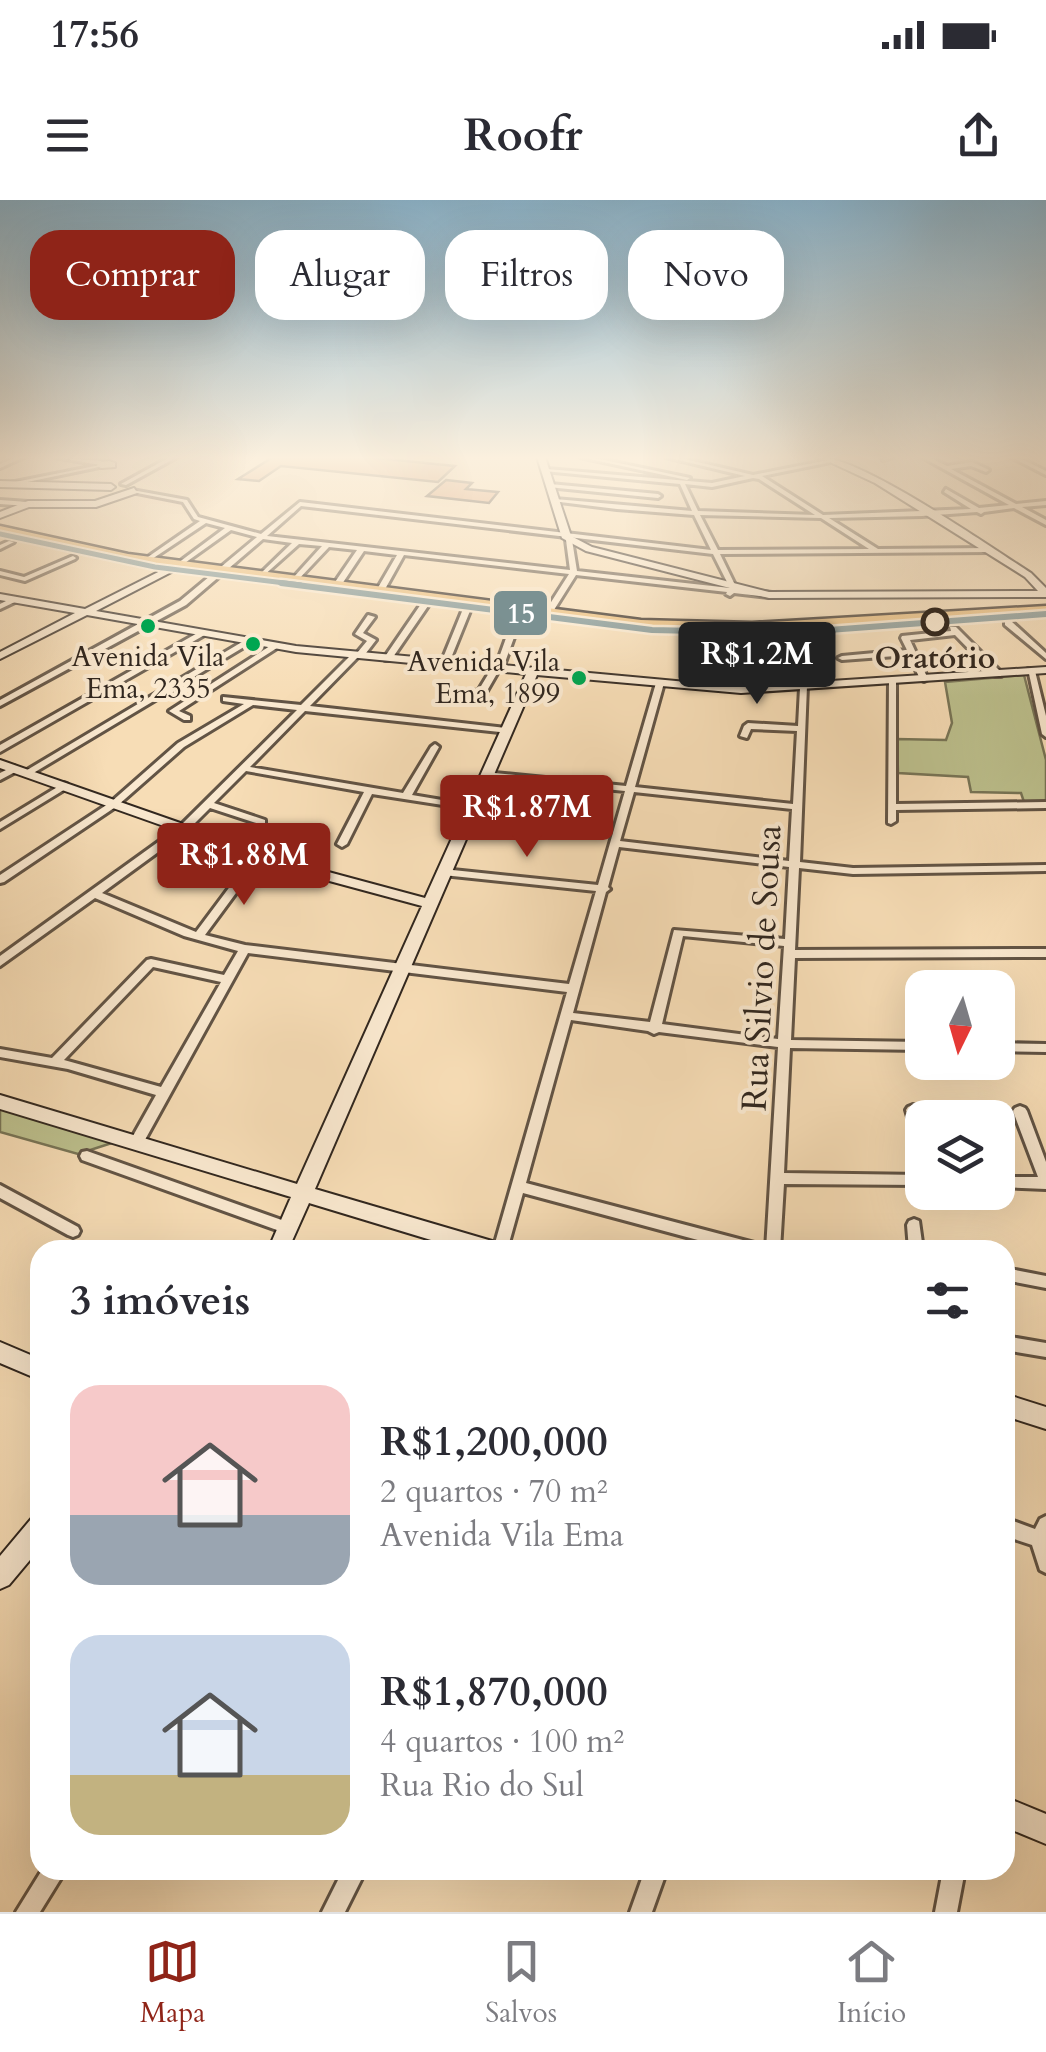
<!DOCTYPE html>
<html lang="pt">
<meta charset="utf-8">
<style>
body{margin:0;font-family:Cardo,serif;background:#f7f7f7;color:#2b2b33;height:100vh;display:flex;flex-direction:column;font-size:38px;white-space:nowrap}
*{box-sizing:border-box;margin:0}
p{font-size:32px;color:#7c7c81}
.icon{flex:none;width:55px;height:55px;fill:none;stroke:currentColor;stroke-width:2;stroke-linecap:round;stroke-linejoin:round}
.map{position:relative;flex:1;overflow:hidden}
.side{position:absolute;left:30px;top:1040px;width:985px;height:640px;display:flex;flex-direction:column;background:#fff;border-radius:30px;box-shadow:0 10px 40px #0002}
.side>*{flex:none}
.hud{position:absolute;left:30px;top:30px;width:988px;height:90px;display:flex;gap:20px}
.needle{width:65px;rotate:185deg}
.controls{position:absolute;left:905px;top:770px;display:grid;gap:20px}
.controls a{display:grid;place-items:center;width:110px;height:110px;border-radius:20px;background:#fff;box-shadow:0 10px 40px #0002;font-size:50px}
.price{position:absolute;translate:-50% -85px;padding:0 22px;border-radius:10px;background:#8f2418;color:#fff;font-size:32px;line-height:65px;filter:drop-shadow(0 2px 5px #0008)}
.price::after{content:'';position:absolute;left:50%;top:60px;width:30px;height:22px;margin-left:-15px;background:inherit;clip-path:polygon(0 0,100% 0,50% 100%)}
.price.selected{background:#222;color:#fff}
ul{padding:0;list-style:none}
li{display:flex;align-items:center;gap:30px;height:250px;padding:0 40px}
li span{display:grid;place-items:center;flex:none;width:280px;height:200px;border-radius:30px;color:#555}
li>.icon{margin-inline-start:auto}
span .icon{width:120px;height:120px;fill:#fffc;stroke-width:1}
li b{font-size:42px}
h2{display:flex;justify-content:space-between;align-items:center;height:120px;padding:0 40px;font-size:42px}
.tag{padding:0 35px;border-radius:30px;background:#fff;box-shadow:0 10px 40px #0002;font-size:35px;line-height:90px}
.tag.selected{background:#8f2418;color:#fff}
.status{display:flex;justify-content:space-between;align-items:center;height:70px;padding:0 50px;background:#fff;direction:ltr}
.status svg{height:28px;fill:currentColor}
header{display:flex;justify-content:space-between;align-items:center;height:130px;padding:0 40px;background:#fff;font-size:45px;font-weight:700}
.menu{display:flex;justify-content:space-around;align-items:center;height:140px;border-top:2px solid #e1e1e2;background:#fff;font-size:28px;color:#7c7c81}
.menu a{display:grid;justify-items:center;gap:5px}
.menu .selected{color:#8f2418}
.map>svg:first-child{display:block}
</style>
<div class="status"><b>17:56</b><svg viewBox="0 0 49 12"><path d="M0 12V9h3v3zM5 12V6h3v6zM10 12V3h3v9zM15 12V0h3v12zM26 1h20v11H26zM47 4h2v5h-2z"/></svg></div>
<header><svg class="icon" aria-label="menu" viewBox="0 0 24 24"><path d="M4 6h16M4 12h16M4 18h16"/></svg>Roofr<svg class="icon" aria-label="share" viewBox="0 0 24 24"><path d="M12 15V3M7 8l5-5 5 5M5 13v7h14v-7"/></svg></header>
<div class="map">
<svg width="1046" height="1712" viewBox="0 0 1046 1712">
<rect width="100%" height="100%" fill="#f7ddb6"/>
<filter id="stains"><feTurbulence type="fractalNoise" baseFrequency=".002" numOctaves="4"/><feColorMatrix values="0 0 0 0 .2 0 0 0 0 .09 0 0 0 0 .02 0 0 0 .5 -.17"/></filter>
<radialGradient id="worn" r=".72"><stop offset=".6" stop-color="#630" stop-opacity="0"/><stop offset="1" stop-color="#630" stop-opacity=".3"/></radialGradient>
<path fill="#bdc18e" stroke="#777456" stroke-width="2.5" d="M1024,475l22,85v42h-22l-3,-9 -50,-1 -3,-15 -70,-4 -1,-34 49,1 6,-17 -7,-41z
M0,908l118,33 -40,13 -78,-22z"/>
<path fill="#d89366" stroke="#31271f" stroke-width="2.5" d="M273,257h94l88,9 -17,16 -157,-16 -22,15 -21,-2z
M446,280l26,3 -6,6 32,3 -9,11 -62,-7z"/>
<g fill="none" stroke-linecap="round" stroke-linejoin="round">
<defs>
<path id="street" d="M17,257h7l-24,11v-4z
M55,257l46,4 3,5 -96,20 -3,-2 95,-19z
M170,257h7l-51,28 -5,-1z
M580,257h10l100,21 -3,2z
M666,257h10l77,18 80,-16 -2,3 -69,14 61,39 148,-6 -27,-17 2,-3 33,19 30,-3 -87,-48h7l18,9 25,-4 17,8 -3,2 -15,-6 -20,3 65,35 30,-3v4l-24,2 24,13v5l-32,-17 -30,4 -3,2 -4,-2 -55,4 -93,2 49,31 112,-1 3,2 -3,2 -270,2 17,35 35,4v4h-3l-35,-4 -4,3 -4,-2 1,-2 -151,-17 -29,46 -4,2 -4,-2 30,-47 -165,-19 -20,36 -4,2 -4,-2 21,-36 -33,-4 -24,36h-3l-4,-2 24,-35 -28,-3 -33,35h-3v-4l29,-32 -23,-2 -37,33 -4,-2 2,-1 32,-31 -29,-4 -77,66 -186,101v-6l180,-99 77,-64 -26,-7 -49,35h-4v-2l47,-35 -19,-5 -57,38h-4v-2l55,-38 -6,-2 -11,-17 -51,-10v-2l55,10 11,17 63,17 39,-32 411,48 -17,-35 -77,-6 -65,-8 3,-2 137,12 -12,-27 -136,-13 3,-2 165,14 33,-7zM753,278l6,1 56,36 -117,-4 -13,-27 27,3zM301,306l412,48 17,34 -153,-17 -5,-31 -3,-2 -3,2 4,30 -303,-34zM700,315l121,3 48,31 -151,1z
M881,257h12l-10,3z
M1011,257h7l28,14v4z
M550,284l108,10 3,2 -3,2 -110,-11z
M0,300l28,2 3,2 -3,2 -28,-2z
M9,341l5,1 -14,7v-4z
M73,356l3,2 -1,1 -50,22 -25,-6v-4l24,6z
M12,398l7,2 -19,9v-5z
M421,404l7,2 -37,54h-6l-1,-2z
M463,409l7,2 -21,52 -7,2 -1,-2z
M368,415l7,2 -12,16 13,7 -13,17h-5l-48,49 196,22 3,1v4l-204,-22 -55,56 153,26 28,-46 4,-3 4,3 -27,48 60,10 3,1v4l-103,-16 -25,50 -5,3 -5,-3 27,-52 -118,-21 -32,32 51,17v4h-6l-49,-16 -23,23 -85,62 94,39 59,-79 4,-1 5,3 -59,80 40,10 324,39 27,-93 -153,-16 -5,-3 5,-3 155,16 27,-94 -138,-14 -3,-1v-4l142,14 30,-103 4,-2 4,2 -29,104 158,17 4,-73 -46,-2 -4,9 -7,-2 4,-10 4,-3 50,3 2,-38 7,-2 -7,176 53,6 193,-3v6l-193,3 -54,-6 -4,82 251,-1v8l-251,1 -4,82 131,2v8l-132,-2 -6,125 138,2v10l-138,-1 -4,66h-14l12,-203 -119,-15 -5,2 -6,-3 -77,-11 -45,163 232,61 5,2 2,4h-30l-212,-57 -16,57h-14l74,-258 -319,-39 -107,194h-10l-2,-4 27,-48 -88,-26 -68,-12v-8l52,9 95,-98 4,-1 73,16 14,-24 -54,-15 -89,-38 -95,68v-10l179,-129 118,-117 -44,-5 -69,42 -67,59 -113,76 -4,1v-8l111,-73 67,-59 66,-39 -21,-3v-4l78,8 52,-52h4l10,-12 -12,-7zM634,592l158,17 -3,52 -169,-20zM619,647l170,20 -4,72 -111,-9 -24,92 -77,-9 33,-121 4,-3 -2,-2zM683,736l101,10 -6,93 -116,-15zM153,767l68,15 -60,105 -97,-27z
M514,416l7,2 -18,50 -4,2 -15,26 -27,-1 -1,-2 4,-3 18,1 14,-23 4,-2z
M1005,421h6l35,32v6l-41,-34z
M950,427h6l45,45v4h-6l-40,-41 -45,5 18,39 -4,2 -4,-2 -11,-24 -67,5 -4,-2 4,-2 65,-6 -6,-12 1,-2 49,-5z
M201,431l7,2 -208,119v-7z
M247,439l7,2 -224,134 -3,1 -5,-3z
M273,444l7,2 -101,65 11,5v4h-6l-15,-9z
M1028,469l7,2 11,45v21l-4,-3z
M889,480l7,2v122l150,-2v6l-150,2v11l-5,3 -3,-1z
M14,566l5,3 -2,2 -17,9v-7z
M64,583l3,1v4l-67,41v-7z
M998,843l48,1v8l-48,-1z
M913,905l5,2 4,13v26l-5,-1 -2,-4 -9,-31 2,-3z
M1020,906l5,2 2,3 19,51v27l-48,-2v-10h40l-25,-66 2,-3z
M87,951l206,73 2,4 -2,4 -5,2 -206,-74 -2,-4 2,-4z
M0,985l78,42 2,4 -2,4 -5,2 -5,-2 -68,-37z
M914,1019l5,2 4,29h-14l-2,-25 2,-4z
M1005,1068l41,8v12l-41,-8z
M1005,1136l41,7v14l-41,-7z
M1046,1316v57l-6,-3 -8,-25 -27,-9v-18l30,11 5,-10z
M42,1670h24l-26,42h-24z
M343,1670h23l-21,42h-23z
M645,1670h22l-15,42h-22z
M943,1670h22l-8,42h-22z"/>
<path id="secondary" d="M537,257h8l26,79 21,11 177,45 269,-1 -13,-14 -150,-94 -56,-26c41,-1 171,90 212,116l15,15v9l-277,1 -183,-47 -24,-13z
M109,261l6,2v4l-14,1 -4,-2 2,-4z
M0,281l111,3 4,3 -4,3 -111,-3z
M134,288l3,5 -41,14h-67l-29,11v-6l28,-11h67z
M180,361l3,1v4l-87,45 200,35 445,41 305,-20v6l-305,20 -204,-18 -222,514 177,52 7,3 3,6h-38l-155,-47 -21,47h-20l23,-53 -291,-88v-14l297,89 125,-278 -137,-37 -285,-101v-8l295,103 130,35 101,-224 -230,-22 -209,-37 -87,44v-7l75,-39 -75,-13v-6l85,15z
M0,1142l40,17v21l-40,-17z
M1005,1194l41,13v22l-41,-13z
M40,1315v33l-31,37 -9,4v-33l31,-37z
M1005,1597l41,17v30l-41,-17z"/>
<path id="primary" d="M0,326l128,28 513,66 111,3 294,-17v8l-294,17 -111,-3 -513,-68 -128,-28z"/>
</defs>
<use href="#street" stroke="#625445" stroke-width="6"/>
<use href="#secondary" stroke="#31271f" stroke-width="4"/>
<use href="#primary" stroke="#31271f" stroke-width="5"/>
<use href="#street" fill="#fae9d0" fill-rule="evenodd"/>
<use href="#secondary" fill="#fae9d0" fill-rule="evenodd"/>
<use href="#primary" fill="#ecbe7b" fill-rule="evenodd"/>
<defs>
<path id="metro-1-far1" d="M0,334l155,33 146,18"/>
<path id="metro-1" d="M281,383l371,47 136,3 258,-19"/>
</defs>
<use href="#metro-1-far1" stroke="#fae9d0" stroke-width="9"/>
<use href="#metro-1" stroke="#fae9d0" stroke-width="11"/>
<use href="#metro-1-far1" stroke="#7b9192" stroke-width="5"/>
<use href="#metro-1" stroke="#7b9192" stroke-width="6"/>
</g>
<linearGradient id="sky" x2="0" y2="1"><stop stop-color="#8ab7d2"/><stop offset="0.52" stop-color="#fbf0de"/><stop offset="1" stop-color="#fbf0de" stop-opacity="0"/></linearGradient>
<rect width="1046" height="496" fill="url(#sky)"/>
<circle fill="#fae9d0" stroke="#31271f" stroke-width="5" cx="935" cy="422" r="12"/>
<g fill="#00a651" stroke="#fae9d0" stroke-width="4">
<circle cx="148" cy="426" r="9"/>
<circle cx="253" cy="444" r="9"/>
<circle cx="579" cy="478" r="9"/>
</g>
<g text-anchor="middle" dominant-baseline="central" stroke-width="8" stroke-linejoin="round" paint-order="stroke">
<g font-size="28" fill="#31271f" stroke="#fae9d0">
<text x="148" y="457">Avenida Vila<tspan x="148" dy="32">Ema, 2335</tspan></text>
<text x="560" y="462" text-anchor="end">Avenida Vila<tspan x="560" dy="32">Ema, 1899</tspan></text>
</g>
<g font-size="30" font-weight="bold" fill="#31271f" stroke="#fae9d0">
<text x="935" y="458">Oratório</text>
</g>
<g font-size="35" fill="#31271f" stroke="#fae9d0">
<text transform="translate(762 768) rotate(-87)">Rua Silvio de Sousa</text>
</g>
</g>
<rect stroke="#fae9d0" stroke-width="4" x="492" y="389" width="57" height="48" rx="10" fill="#7b9192"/>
<g font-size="28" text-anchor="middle" font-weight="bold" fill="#fff">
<text x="521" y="423">15</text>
</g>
<rect width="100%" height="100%" filter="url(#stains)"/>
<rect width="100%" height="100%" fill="url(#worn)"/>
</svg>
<div class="controls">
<a><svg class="needle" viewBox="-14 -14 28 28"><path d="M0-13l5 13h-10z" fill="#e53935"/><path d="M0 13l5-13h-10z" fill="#7c7c81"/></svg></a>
<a><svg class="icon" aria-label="layers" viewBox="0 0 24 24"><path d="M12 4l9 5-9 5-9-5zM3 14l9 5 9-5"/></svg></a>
</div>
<b class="price selected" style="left:757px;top:507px">R$1.2M</b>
<b class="price" style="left:527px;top:660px">R$1.87M</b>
<b class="price" style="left:244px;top:708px">R$1.88M</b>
<div class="hud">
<a class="tag selected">Comprar</a>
<a class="tag">Alugar</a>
<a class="tag">Filtros</a>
<a class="tag">Novo</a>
</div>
<section class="side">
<h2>3 imóveis<svg class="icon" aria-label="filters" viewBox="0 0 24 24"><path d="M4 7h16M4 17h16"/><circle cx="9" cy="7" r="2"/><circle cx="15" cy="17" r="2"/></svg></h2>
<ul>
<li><span style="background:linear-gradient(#f6c9c9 65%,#9aa5b1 0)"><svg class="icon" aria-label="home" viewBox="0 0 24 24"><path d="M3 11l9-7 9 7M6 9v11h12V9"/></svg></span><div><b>R$1,200,000</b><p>2 quartos · 70 m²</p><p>Avenida Vila Ema</p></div></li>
<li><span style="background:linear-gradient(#c9d6e8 70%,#c2b280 0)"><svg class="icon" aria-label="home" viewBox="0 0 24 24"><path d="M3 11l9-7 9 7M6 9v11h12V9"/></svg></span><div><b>R$1,870,000</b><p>4 quartos · 100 m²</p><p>Rua Rio do Sul</p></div></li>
</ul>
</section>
</div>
<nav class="menu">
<a class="selected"><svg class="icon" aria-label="map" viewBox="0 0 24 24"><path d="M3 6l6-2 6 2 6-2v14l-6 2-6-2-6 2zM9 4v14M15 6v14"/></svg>Mapa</a>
<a><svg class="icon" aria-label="saved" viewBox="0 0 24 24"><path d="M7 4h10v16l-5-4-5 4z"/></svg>Salvos</a>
<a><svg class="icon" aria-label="home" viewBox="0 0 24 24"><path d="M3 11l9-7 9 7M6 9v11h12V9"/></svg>Início</a>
</nav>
